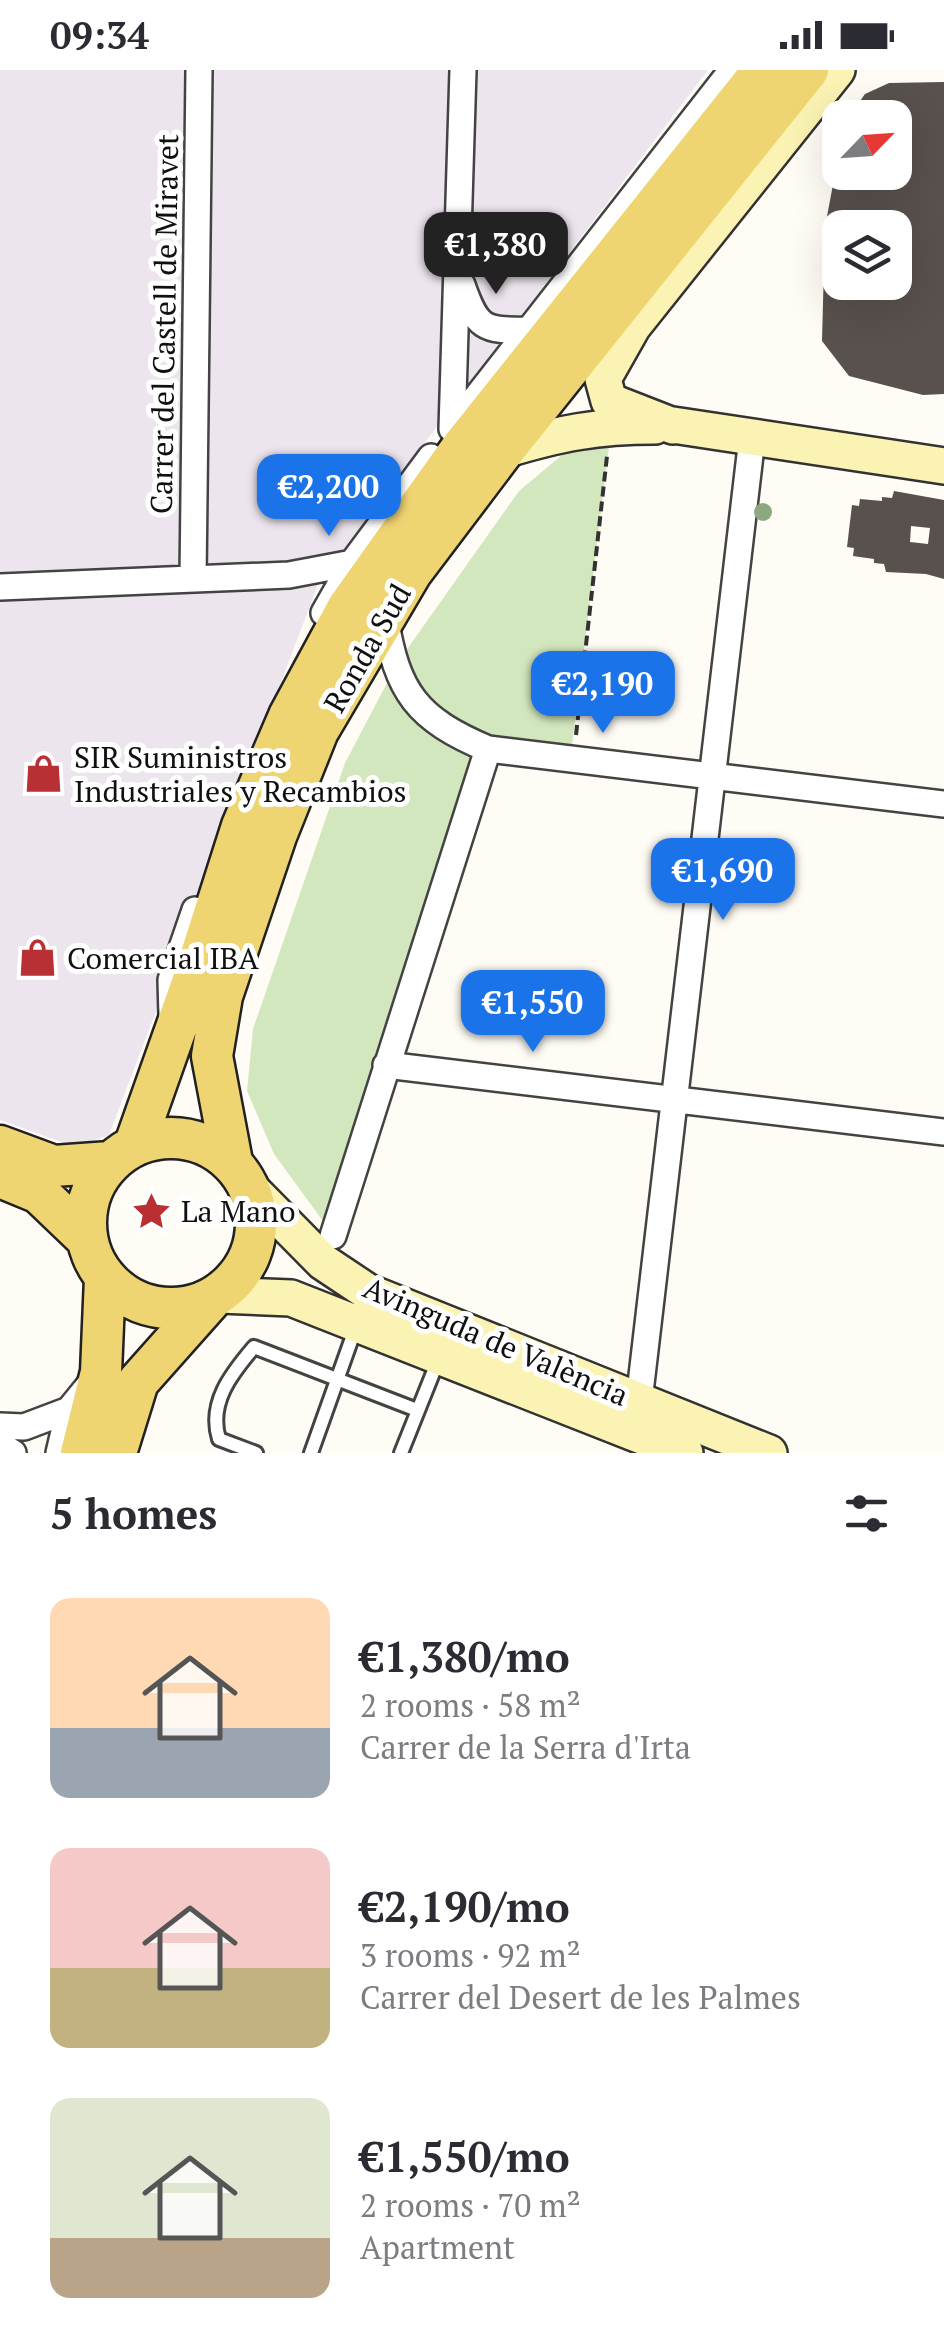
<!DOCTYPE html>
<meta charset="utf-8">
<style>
body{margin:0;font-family:"PT Serif",serif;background:#f7f7f7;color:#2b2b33;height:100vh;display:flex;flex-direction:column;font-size:38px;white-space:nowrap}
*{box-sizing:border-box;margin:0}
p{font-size:32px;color:#7c7c81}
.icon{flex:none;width:55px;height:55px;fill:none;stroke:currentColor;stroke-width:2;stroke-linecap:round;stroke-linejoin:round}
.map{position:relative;height:1383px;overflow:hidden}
.details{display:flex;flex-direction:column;background:#fff;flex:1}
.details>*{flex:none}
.needle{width:65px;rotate:65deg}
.controls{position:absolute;left:822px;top:30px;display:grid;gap:20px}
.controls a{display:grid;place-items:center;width:90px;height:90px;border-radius:20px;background:#fff;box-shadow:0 10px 40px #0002;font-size:50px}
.price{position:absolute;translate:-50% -85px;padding:0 22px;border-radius:20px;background:#1a73e8;color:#fff;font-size:32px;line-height:65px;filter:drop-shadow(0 2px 5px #0008)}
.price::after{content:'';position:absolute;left:50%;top:60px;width:30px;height:22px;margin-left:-15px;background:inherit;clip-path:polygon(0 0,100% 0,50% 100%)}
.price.on{background:#222;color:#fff}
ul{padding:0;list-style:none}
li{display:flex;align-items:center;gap:30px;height:250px;padding:0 50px}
li span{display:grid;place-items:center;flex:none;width:280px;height:200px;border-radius:20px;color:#555}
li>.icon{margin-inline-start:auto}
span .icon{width:120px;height:120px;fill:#fffc;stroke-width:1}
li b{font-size:42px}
h2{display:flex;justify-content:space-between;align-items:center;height:120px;padding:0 50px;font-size:42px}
.status{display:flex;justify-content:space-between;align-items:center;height:70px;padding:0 50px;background:#fff;direction:ltr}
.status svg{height:28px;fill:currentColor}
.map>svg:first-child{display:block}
</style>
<div class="status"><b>09:34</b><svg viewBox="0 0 49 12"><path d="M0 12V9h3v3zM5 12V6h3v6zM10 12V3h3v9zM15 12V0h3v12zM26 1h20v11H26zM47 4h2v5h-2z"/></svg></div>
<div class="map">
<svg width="944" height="1383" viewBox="0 0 944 1383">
<rect width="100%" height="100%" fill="#fefcf4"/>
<path fill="#ede5ee" d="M0,0h708l-389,512 -210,553 -34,12 -75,-27z"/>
<path fill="#d3e7be" d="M610,368l-38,308 -95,-9 -149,491 -54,-74 -27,-63 6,-62 92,-266 53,-101 121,-171 49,-41z"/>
<path fill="#58514d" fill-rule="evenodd" d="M944,12v312l-21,1 -74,-19 -27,-35 3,-114 13,-69 2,14h55v-54h-47l17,-24 24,-11zM840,158h55v54h-55z
M894,421l50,9v79l-18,-5 -40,-2 -2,-8 -10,-1v-4l-21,-3 1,-8 -7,-1 5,-42 7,1 1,-7 22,2v-4l10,1zM911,456l19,2 -2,16 -18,-2z"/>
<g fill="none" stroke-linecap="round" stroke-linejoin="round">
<defs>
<path id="lane" d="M256,1383l-37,-14c-11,-36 12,-65 35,-92l163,63
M311,1383l46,-129
M401,1383l38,-95"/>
<path id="street" d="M462,215c15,43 21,46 65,45
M461,347l271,-347
M452,359l11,-359
M193,509l6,-509
M0,517l289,-12 74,-14
M324,543l29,-51 78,-105
M385,547c12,76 32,102 103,132l456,55
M172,947l-1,-37 24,-70
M386,995l558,67
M333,1166l155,-487
M639,1331l113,-963
M0,1356l24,1 45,-17
M0,1375l13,8
M59,1383l10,-43 22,-27"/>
<path id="secondary" d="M653,352l291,44
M673,356l-64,-25 -6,-22 30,-53 204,-256
M504,380c56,-17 93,-24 151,-24
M250,1118l73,74 45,30 401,161
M219,1225l72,3 394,155"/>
<path id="primary" d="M86 1153a85 85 0 1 1 170 0a85 85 0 1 1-170 0Z
M135,1074l56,-158 51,-160 47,-110 59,-109 114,-160 301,-377
M0,1076l54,20 56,-4
M232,1092l-20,-106 10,-60 54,-160 42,-105 93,-158 93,-123 304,-380
M0,1107l39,16 47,45
M81,1383l20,-81 4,-94
M116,1383l22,-71 72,-81"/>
</defs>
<use href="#lane" stroke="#434343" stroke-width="18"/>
<use href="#street" stroke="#434343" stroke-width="30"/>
<use href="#secondary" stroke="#323232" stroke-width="40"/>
<use href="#primary" stroke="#212121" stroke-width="45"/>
<path stroke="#323232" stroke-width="4" stroke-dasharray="10 5" stroke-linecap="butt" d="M576,665l31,-279"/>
<use href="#lane" stroke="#fff" stroke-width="12"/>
<use href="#street" stroke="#fff" stroke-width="25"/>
<use href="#secondary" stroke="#faf3b3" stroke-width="35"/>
<use href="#primary" stroke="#efd472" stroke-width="40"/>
</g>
<circle fill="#8da881" cx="763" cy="442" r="9"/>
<defs>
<symbol id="shop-bare" viewBox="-9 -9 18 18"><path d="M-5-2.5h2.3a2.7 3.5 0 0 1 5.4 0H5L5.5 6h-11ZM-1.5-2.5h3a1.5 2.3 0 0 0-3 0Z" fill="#b83034" stroke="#fff" stroke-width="2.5" paint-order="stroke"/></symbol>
<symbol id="sight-bare" viewBox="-9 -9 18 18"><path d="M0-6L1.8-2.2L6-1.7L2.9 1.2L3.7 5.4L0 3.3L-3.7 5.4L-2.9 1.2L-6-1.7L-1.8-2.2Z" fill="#b83034" stroke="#fff" stroke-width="2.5" paint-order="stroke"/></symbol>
</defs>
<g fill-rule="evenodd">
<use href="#shop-bare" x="16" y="676" width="55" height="55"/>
<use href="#shop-bare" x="10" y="860" width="55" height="55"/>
<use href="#sight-bare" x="124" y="1114" width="55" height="55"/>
</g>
<g text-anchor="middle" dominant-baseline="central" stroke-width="10" stroke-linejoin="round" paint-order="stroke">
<g font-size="30" fill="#101010" stroke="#fff">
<text transform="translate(164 254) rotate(-89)">Carrer del Castell de Miravet</text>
<text transform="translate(367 578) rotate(-60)">Ronda Sud</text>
<text transform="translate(496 1271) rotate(23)">Avinguda de València</text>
</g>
<g font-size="30" fill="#101010" stroke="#fff" text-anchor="start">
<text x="74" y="687">SIR Suministros<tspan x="74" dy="34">Industriales y Recambios</tspan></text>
<text x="67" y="888">Comercial IBA</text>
<text x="181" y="1141">La Mano</text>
</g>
</g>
</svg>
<div class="controls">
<a><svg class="needle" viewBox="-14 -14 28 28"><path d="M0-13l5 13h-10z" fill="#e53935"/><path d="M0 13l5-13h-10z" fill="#7c7c81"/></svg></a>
<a><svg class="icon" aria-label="layers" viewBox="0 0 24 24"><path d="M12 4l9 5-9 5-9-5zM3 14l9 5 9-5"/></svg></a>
</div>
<b class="price on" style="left:496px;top:227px">€1,380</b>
<b class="price" style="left:329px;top:469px">€2,200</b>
<b class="price" style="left:603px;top:666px">€2,190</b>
<b class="price" style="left:723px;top:853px">€1,690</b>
<b class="price" style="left:533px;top:985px">€1,550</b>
</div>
<section class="details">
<h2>5 homes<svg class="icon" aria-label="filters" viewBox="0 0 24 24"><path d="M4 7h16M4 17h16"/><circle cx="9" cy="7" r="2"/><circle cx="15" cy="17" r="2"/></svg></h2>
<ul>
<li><span style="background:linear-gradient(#ffd9b3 65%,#9aa5b1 0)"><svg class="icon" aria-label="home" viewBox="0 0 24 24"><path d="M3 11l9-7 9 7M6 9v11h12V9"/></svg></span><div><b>€1,380/mo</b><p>2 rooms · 58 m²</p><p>Carrer de la Serra d'Irta</p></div></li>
<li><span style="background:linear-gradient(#f6c9c9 60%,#c2b280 0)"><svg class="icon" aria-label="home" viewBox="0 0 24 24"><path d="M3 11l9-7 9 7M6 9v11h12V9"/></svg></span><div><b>€2,190/mo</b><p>3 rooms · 92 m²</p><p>Carrer del Desert de les Palmes</p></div></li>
<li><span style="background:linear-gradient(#dfe7d0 70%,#b9a48a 0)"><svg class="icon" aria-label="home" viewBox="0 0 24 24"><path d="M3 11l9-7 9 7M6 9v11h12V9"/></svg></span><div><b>€1,550/mo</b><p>2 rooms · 70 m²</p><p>Apartment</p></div></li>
</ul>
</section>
